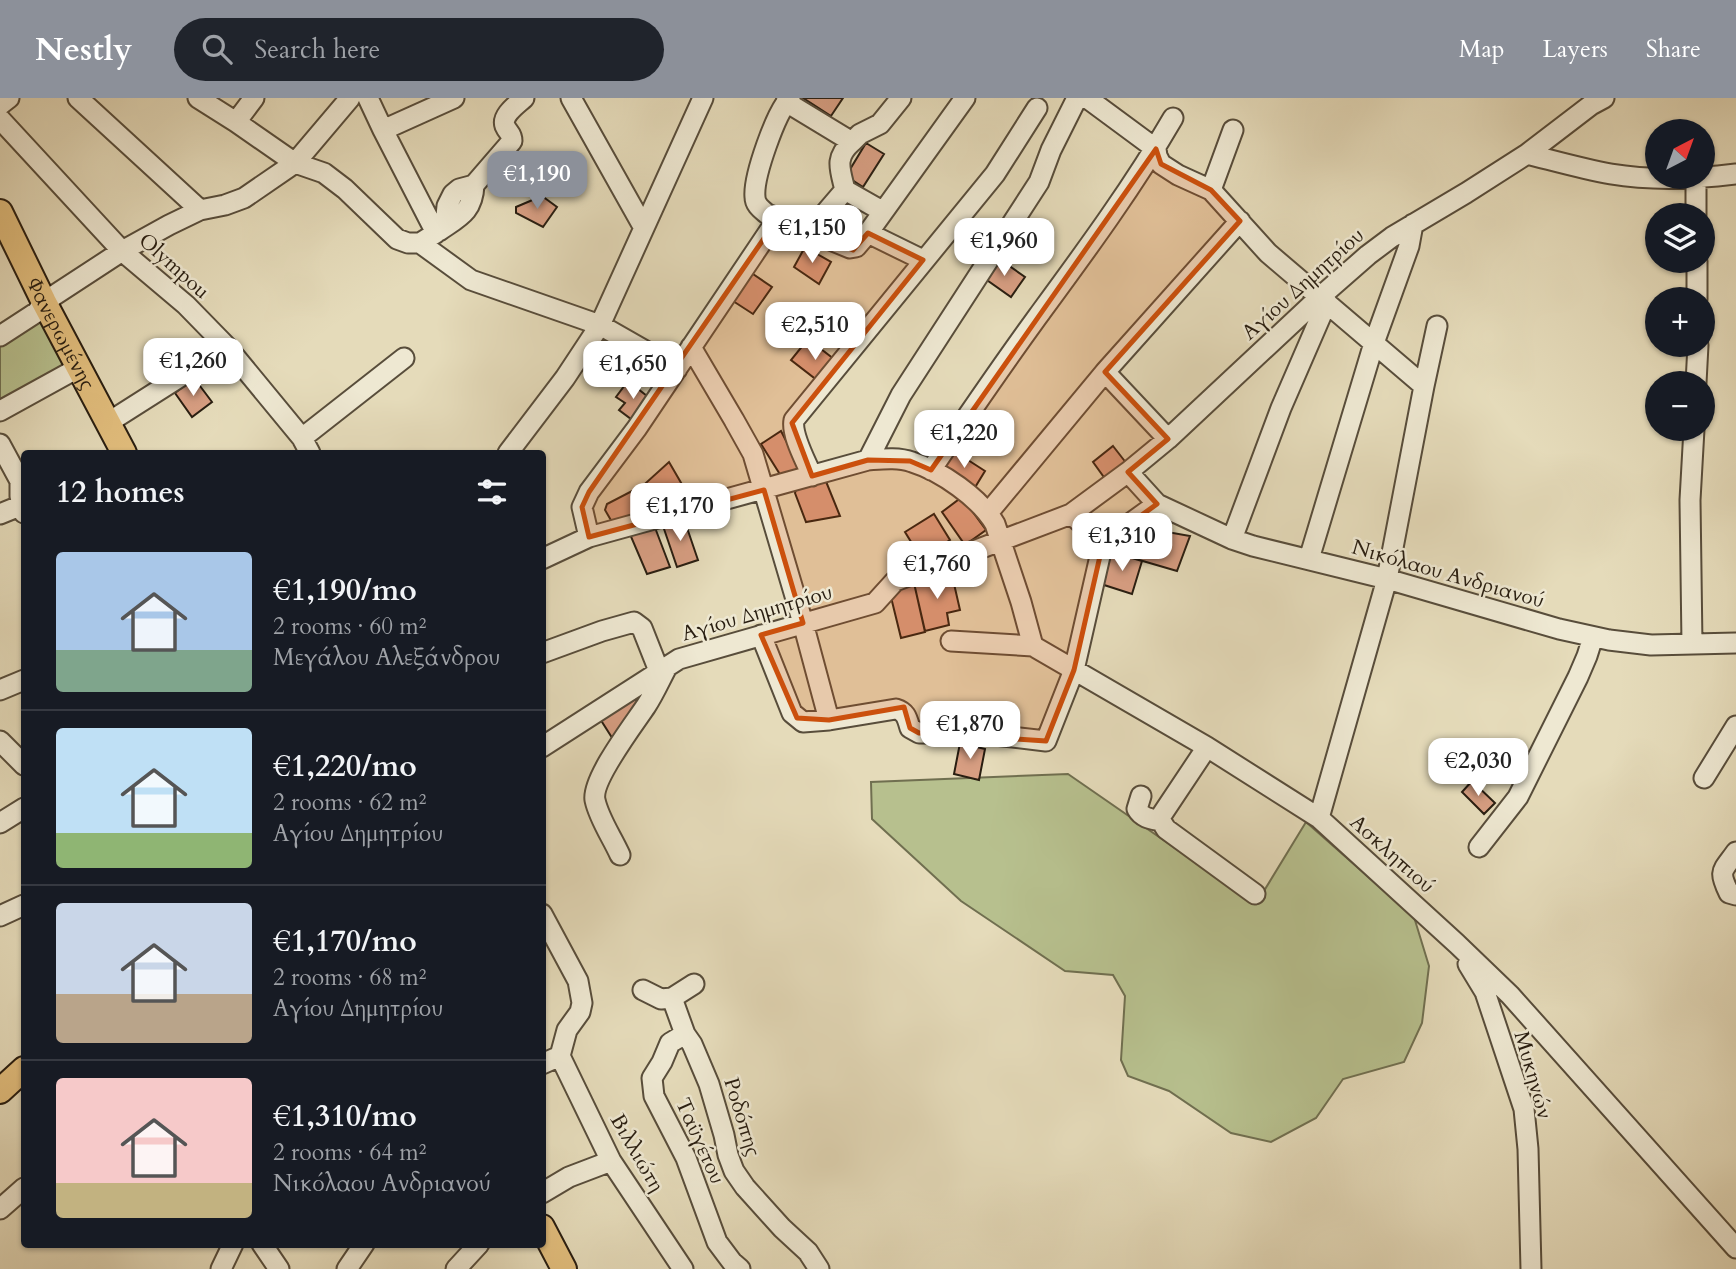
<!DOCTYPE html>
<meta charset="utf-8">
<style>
body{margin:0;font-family:Cardo,serif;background:#20242c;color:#f1f3f6;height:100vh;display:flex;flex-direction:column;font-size:26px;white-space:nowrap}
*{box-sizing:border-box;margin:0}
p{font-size:23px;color:#9ea1a6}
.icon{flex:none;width:38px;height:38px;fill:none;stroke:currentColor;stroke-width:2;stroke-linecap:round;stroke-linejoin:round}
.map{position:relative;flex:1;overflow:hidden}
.sheet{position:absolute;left:21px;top:352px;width:525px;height:798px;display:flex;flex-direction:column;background:#171b24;border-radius:7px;box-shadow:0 2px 5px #0004}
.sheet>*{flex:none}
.needle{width:46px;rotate:41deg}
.tools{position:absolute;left:1645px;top:21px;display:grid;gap:14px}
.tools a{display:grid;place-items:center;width:70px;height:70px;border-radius:50%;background:#171b24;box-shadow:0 2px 5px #0004;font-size:35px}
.price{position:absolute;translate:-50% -60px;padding:0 16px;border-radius:14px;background:#fff;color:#222;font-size:23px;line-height:46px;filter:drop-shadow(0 2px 4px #0008)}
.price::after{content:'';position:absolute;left:50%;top:42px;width:21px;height:16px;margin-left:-10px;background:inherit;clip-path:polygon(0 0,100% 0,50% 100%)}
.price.selected{background:#8c9099;color:#fff}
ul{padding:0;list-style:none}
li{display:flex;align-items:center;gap:21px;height:175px;padding:0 35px}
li+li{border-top:2px solid #363941}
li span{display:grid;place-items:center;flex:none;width:196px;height:140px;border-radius:7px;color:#555}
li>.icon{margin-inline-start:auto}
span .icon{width:84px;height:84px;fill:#fffc;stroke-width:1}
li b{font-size:30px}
h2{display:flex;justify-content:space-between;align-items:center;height:84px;padding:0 35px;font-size:30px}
header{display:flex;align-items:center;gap:42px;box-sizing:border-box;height:98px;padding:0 35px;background:#8c9099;color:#fff}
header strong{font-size:33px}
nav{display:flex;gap:38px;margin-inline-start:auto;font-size:24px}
.search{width:490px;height:63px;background:#20242c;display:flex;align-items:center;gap:18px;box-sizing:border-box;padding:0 24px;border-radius:38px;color:#9ea1a6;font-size:26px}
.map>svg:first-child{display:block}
</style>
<header>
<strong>Nestly</strong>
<div class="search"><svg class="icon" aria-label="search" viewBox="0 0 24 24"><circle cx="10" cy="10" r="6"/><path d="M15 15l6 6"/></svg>Search here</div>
<nav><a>Map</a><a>Layers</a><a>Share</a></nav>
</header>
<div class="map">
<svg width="1736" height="1171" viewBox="0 0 1736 1171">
<rect width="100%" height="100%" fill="#e5dbba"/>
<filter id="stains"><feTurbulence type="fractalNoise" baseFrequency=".00286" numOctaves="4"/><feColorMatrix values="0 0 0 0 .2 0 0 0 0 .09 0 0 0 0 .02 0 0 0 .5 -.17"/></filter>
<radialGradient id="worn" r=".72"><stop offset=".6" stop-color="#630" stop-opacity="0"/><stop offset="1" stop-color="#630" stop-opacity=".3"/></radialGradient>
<path fill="#b7c08e" stroke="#706f50" stroke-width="2" d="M41,223l23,43 -64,38v-55z
M1068,676l188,130 50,-82 108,95 15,49 -7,57 -18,39 -61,17 -27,39 -45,24 -40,-9 -62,-42 -41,-15 -7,-16 4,-64 -12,-21 -48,-4 -104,-70 -89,-82 -1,-37z"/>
<path fill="#d79e82" stroke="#291e11" stroke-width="2" d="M803,0h40l-12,18z
M866,45l18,11 -21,33 -17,-11z
M542,98l15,11 -14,20 -27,-14v-6z
M805,149l26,15 -12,22 -25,-17z
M998,160l27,19 -14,20 -27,-19z
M750,174l22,15 -19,27 -20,-13z
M808,241l31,24 -17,21 -31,-24z
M194,280l18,24 -20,15 -17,-24z
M628,283l24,19 -17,22 -16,-12 6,-7 -9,-6z
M781,333l19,37 -19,8 -20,-32z
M1113,348l14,18 -21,16 -13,-18z
M954,353l31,20 -11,18 -32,-21z
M669,364l22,38 -37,11 -17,-20z
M825,381l15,37 -34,6 -11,-29 2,-7z
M632,393l11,13 3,9 -34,9 -7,-12 2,-6z
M962,399l24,33 -21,15 -23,-33z
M934,416l16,26 -29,18 -16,-26z
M684,421l14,41 -21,7 -14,-41z
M654,427l16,42 -23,7 -18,-42z
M1139,429l51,9 -13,35 -65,-19 2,-9z
M1112,454l30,9 -10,33 -31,-10z
M952,477l8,35 -13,3 2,12 -24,6 -11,-48z
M914,485l11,49 -24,6 -12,-49z
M634,595l9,12 -27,39 -19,-30z
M960,645l25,6 -6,31 -25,-6z
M1472,683l23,22 -11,11 -22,-22z"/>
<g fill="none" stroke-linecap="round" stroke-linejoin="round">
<defs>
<path id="minor" d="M78,0l122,112
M198,0l38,24 59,41 29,10 21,16 52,50 11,4h12
M368,0l15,32 53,103 -16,10 51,37 129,45 77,44
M571,0l73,130
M790,0c-14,14 -37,79 -35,99 0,8 6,12 12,17l83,34 6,-1 12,-14 97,-135
M1087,0l69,51 1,7 4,8 17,11 33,15 57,63 156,133
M786,4l66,40 8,-8 20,-10 21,-26
M0,7l9,-7
M0,21l122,132 64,54 41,42 75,91 8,15
M236,24l18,-24
M383,32l71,-32
M852,44c-18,16 -12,27 -7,48l37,21
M1527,56c28,7 56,15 84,20 42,7 84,5 125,0
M1696,80v37
M1211,92l22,-60
M449,126l-3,-8 1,-10 6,-12 6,-5 15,-4 38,-44c0,-8 -4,-8 -7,-15 -4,-11 13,-22 19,-28
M439,133c20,-14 34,-19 35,-46
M809,134l36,-42
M868,135l55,27
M1697,163v38
M0,238l37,-24 7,-10 78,-51 47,-26 31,-15 25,-5 19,-7 51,-35 55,-65
M691,249l43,73 19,34 50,169 26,97
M1105,274l63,67
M1696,285l2,-38
M0,313l78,-43
M109,324l118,-75
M302,340l102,-80
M0,346l20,37v15l2,9
M508,355l57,-75 35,-53 103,-227
M868,362l33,-65 138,-213 12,-32 26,-52
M931,372c35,-52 70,-103 107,-154 47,-64 95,-129 135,-198
M1128,374l29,32 75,35 21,7 134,33 172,50 50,11 42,5 85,-2
M812,378c-6,-15 -21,-41 -18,-56l201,-246 42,-66
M988,415l117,-141 135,-151
M0,416l22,-9 2,8
M1071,416l32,29 54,-39
M589,439l-7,-30 7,-15 48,-64 141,-210
M1232,441l49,-131 46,-106
M542,461l47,-22 279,-77c14,-1 30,-3 44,2 29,9 68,36 83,62l26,78 12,44 174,101 112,71 138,126 53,51 226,253
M1309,461l65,-216 35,-97 4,-22
M761,537l31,78 11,9 26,-2 67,-11c10,3 11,9 14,19l9,5 67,1 60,7 28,-71 29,-127
M951,543l82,5
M1692,546l-2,-144 4,-71
M542,555l60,-22 32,-9 8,6 17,43
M0,592l24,-10
M0,643l24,24
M542,649l137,-88 196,-56 20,-22 176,-67 57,-42 40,-33 152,-142 48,-42 24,-18 74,-44 61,-39 64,-49 13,-7
M1207,649l-46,69v5l5,8 89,65
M1704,680l32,-52
M1141,698l-4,13c5,9 14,10 24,12
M1319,720l68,-239 37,-193 13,-60
M0,725l24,-15
M1479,749l39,-50 60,-120 9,-21 6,-19
M1736,754c-14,20 -18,18 -7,41l7,2
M620,757c-8,-18 -21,-36 -25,-55 -4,-20 39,-76 51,-94 8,-12 14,-26 21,-39
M542,816l36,67 4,22 -2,9 -13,18 -7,26
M0,818l24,-11
M1468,866l17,28 39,117 4,40 3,120
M643,892l18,9 11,-1 13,36 7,10 17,40 15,51 4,20 6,16 11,16 37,41 26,24 11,17
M672,900l22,-14
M685,936l-15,9 -8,19 -10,16 2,18 32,62 31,84 15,20 8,7
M560,958l51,105 72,108
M542,966l18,-8
M542,1095l27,-16 42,-16
M0,1111l24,-21
M262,1146l17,25
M221,1171l12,-25
M347,1171l17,-25
M456,1171l23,-25"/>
<g id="major">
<path id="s1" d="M0,114l44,90 80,151"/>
<path d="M0,993l24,-22"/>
<path d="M542,1129l22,42"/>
</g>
</defs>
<use href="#minor" stroke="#584d3b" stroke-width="23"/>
<use href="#major" stroke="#291e11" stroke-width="28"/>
<use href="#minor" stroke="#eee8d2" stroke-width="19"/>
<use href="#major" stroke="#e2be7d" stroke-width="24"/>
</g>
<path fill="#cb500d" fill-opacity="0.2" stroke="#cb500d" stroke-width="5" stroke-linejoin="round" d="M1156,51l5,15 50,26 29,31 -135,151 63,67 -40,33 29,32 -54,39 -29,127 -28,71 -127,-8 -9,-5 -6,-21 -75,13 -32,-2 -36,-83 42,-12 -39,-133 -175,47 -7,-30 7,-15 189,-274 75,32 15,-17 55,27 -131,163 20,53 56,-16 42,1 21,9z"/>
<g text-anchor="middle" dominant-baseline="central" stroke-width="5" stroke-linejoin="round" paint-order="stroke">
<g font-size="21" fill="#291e11" stroke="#eee8d2">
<text transform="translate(174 168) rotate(42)">Olympou</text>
<text transform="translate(1303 186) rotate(-42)">Αγίου Δημητρίου</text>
<text stroke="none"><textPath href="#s1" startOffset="136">Φανερωμένης</textPath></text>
<text transform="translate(1448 476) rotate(16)">Νικόλαου Ανδριανού</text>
<text transform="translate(757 515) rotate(-16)">Αγίου Δημητρίου</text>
<text transform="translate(1392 756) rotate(42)">Ασκληπιού</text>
<text transform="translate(1533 977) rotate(74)">Μυκηνών</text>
<text transform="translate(742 1019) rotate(73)">Ροδόπης</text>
<text transform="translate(700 1043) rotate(66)">Ταϋγέτου</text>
<text transform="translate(637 1055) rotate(60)">Βιλλιώτη</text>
</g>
</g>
<rect width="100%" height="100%" filter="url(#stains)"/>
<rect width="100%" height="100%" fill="url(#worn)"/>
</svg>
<div class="tools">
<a><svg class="needle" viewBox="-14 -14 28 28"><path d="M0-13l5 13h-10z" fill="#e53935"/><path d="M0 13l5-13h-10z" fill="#9ea1a6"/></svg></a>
<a><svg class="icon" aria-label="layers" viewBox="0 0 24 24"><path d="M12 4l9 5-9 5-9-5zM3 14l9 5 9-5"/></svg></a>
<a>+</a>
<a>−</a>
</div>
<b class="price selected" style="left:537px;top:113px">€1,190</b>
<b class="price" style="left:812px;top:167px">€1,150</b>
<b class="price" style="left:1004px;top:180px">€1,960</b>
<b class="price" style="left:815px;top:264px">€2,510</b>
<b class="price" style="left:193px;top:300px">€1,260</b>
<b class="price" style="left:633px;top:303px">€1,650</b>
<b class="price" style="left:964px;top:372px">€1,220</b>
<b class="price" style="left:680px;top:445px">€1,170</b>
<b class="price" style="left:1122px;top:475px">€1,310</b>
<b class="price" style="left:937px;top:503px">€1,760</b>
<b class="price" style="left:970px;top:663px">€1,870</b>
<b class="price" style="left:1478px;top:700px">€2,030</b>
<section class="sheet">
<h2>12 homes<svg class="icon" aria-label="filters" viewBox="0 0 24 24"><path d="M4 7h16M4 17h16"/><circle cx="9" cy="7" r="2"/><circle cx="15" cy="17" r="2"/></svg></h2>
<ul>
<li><span style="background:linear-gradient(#a9c7e8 70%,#7fa58c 0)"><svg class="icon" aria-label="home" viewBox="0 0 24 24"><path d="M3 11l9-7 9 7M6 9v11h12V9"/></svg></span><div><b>€1,190/mo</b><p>2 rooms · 60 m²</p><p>Μεγάλου Αλεξάνδρου</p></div></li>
<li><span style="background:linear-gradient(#bfe0f5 75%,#8fb573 0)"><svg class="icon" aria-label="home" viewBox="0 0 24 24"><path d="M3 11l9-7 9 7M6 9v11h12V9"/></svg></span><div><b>€1,220/mo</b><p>2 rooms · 62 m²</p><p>Αγίου Δημητρίου</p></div></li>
<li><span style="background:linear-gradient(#c9d6e8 65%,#b9a48a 0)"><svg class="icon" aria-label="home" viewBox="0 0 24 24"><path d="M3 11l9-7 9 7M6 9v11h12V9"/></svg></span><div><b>€1,170/mo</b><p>2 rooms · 68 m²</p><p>Αγίου Δημητρίου</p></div></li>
<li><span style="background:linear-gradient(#f6c9c9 75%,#c2b280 0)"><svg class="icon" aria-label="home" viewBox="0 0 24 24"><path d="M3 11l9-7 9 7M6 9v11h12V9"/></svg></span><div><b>€1,310/mo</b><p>2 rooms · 64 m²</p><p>Νικόλαου Ανδριανού</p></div></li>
</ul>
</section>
</div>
